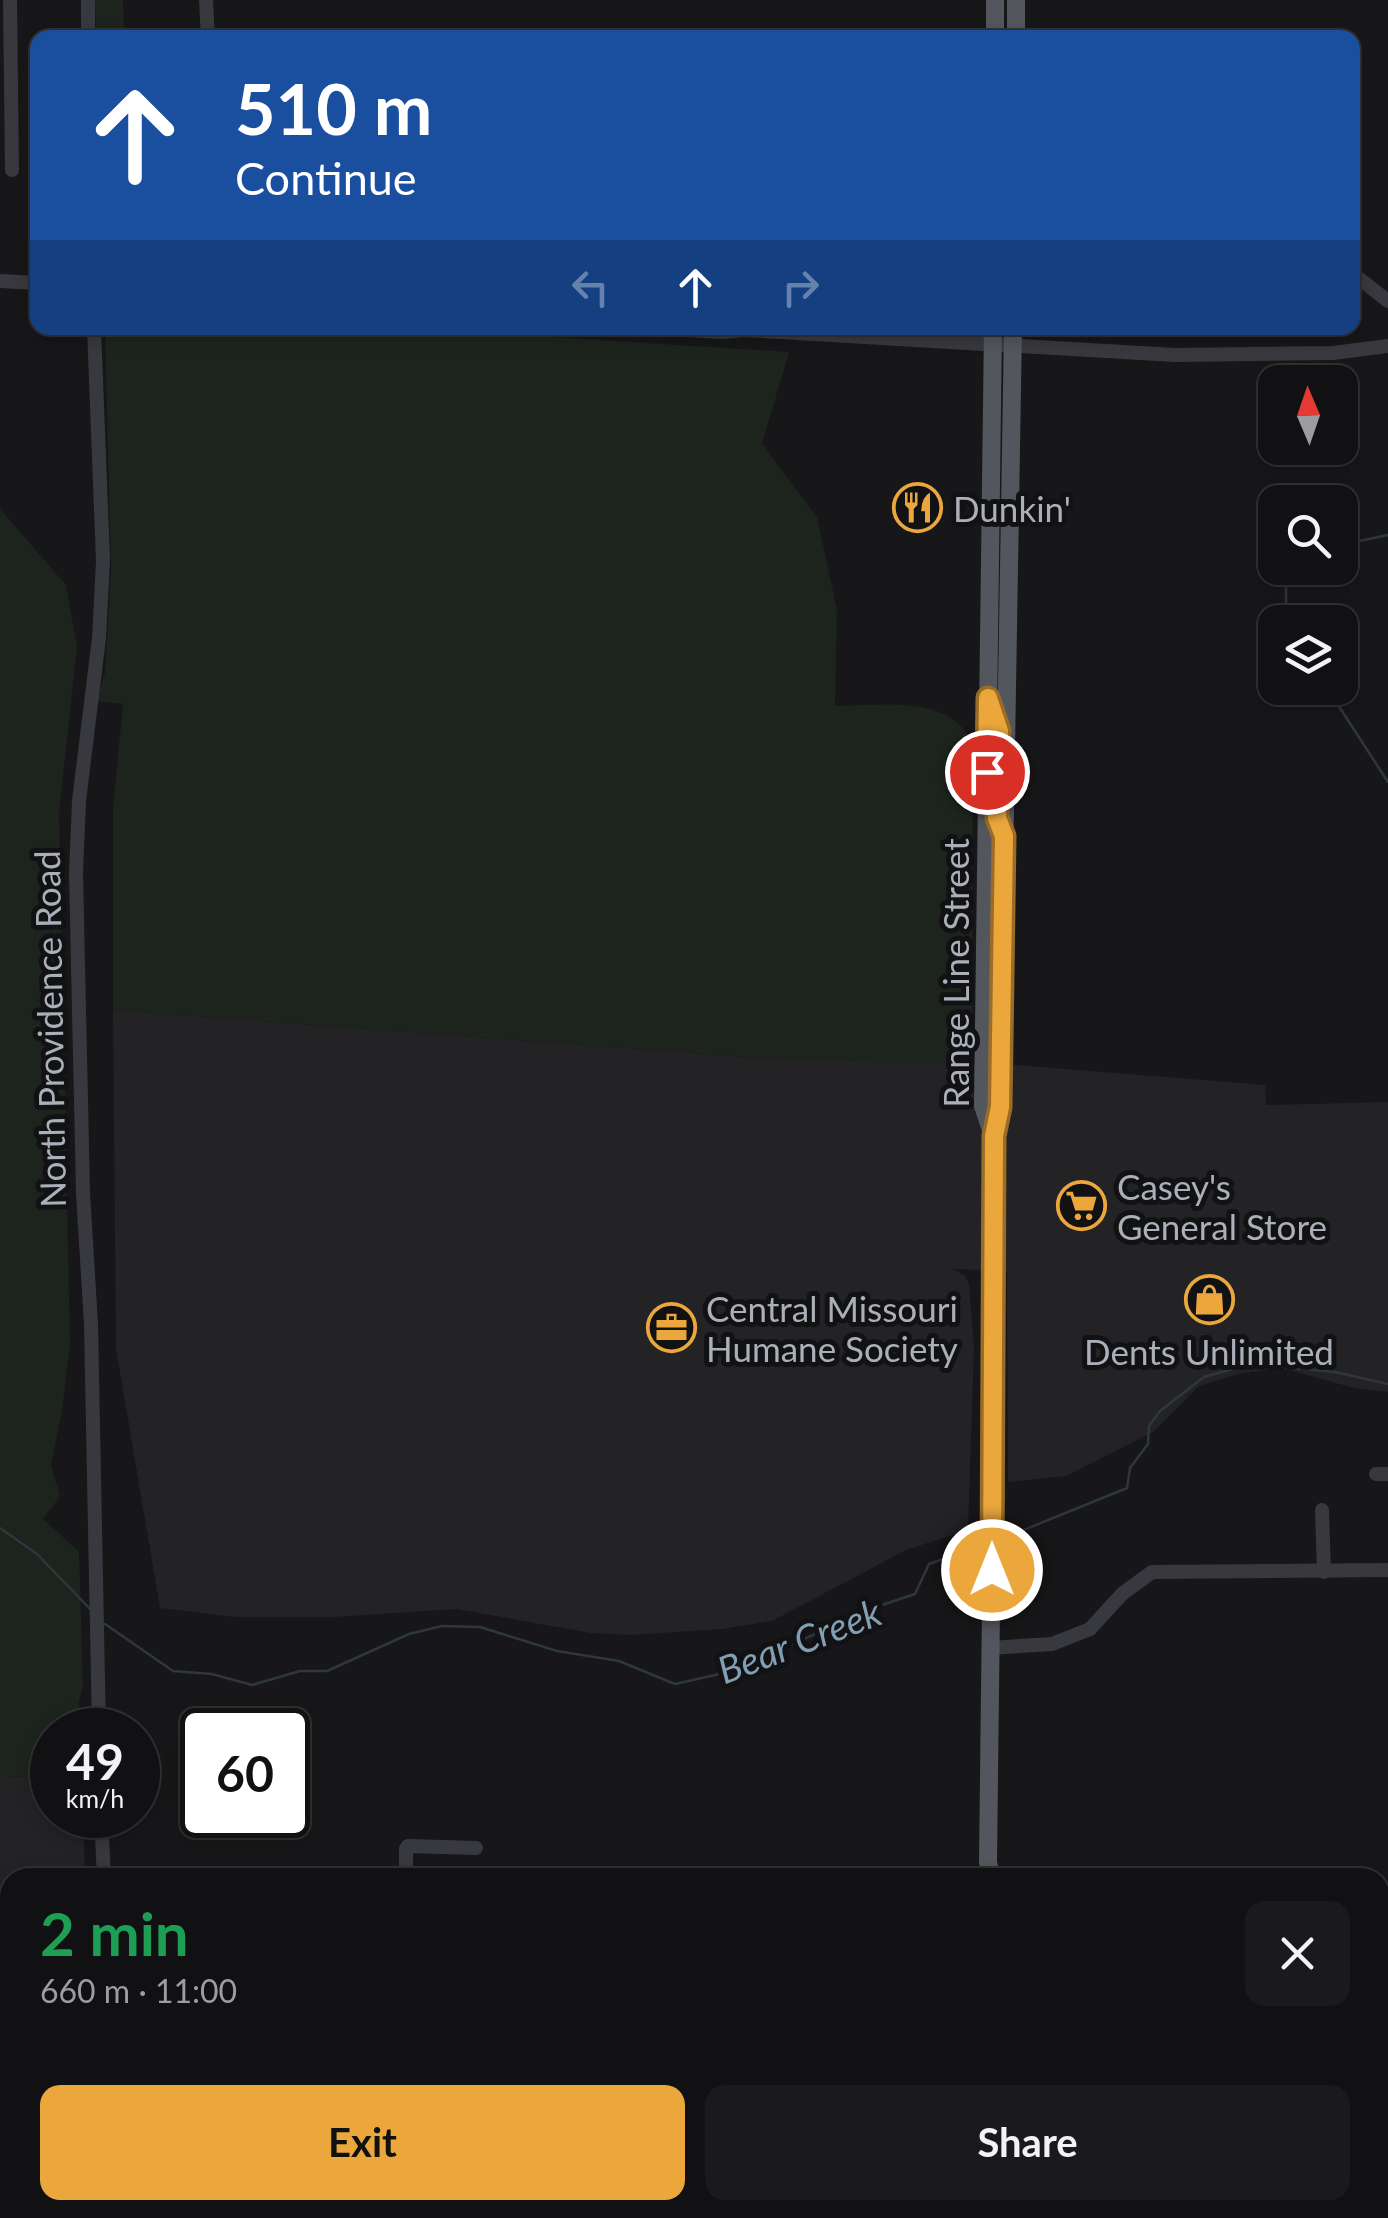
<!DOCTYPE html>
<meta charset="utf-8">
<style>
:root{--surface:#111113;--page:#1a1a1c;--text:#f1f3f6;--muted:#9c9da0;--line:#303133;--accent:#eca73c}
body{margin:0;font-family:Lato,sans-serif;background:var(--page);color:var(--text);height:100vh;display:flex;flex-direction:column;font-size:38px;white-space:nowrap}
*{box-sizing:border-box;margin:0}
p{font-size:32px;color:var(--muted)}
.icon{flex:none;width:55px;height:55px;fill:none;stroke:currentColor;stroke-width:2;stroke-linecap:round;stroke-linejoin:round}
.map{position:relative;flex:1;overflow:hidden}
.side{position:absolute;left:0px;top:1868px;width:1390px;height:352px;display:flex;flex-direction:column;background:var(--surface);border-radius:30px 30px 0 0;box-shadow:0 5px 15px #0003,0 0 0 2px var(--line)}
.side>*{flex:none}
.hud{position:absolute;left:30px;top:30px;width:1330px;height:305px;border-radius:20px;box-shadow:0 5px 15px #0003,0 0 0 2px var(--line);background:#1a4fa0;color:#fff;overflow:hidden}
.needle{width:65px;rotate:358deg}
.tools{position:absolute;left:1258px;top:365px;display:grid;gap:20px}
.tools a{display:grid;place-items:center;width:100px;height:100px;border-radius:20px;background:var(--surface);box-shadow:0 5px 15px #0003,0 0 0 2px var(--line);font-size:50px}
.speed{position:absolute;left:30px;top:1708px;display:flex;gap:20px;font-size:50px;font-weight:700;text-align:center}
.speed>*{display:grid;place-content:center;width:130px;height:130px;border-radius:50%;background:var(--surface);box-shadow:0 5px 15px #0003,0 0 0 2px var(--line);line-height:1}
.speed small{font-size:25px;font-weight:400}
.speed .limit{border:5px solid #111;border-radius:15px;background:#fff;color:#111}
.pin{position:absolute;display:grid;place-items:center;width:85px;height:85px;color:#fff;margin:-42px;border:5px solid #fff;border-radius:50%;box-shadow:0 2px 10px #0007}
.me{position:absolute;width:110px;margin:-55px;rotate:0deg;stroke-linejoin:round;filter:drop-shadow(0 0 8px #0008)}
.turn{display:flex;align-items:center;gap:35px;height:210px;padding:0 40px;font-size:45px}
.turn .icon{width:130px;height:130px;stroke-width:2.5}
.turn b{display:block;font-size:70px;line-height:85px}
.lanes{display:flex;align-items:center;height:95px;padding:0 40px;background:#0003;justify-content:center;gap:50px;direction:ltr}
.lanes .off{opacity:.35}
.round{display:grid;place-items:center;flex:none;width:105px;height:105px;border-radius:20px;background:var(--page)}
.headline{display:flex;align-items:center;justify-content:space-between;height:170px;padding:0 40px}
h1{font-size:60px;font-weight:700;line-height:75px;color:#1e9e55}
.cta{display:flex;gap:20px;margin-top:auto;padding:20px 40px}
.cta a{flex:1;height:115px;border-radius:20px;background:var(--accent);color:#111;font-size:40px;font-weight:700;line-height:115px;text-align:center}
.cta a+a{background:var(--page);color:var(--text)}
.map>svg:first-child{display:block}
</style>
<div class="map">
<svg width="1388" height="2218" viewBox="0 0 1388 2218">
<rect width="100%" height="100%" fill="#171719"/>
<g fill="#232326">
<path d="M113,1010L761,1058L1015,1065L1265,1085L1266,1105L1388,1102V1392L1354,1388L1282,1368L1242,1373L1199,1386L1153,1432L1066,1476L1008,1482L1007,1271L952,1269L964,1275L969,1284L974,1346L968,1530L906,1550L772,1621L722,1629L630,1635L591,1633L457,1609L333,1617H235L160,1608L116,1348Z"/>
<path d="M52,1776V1815H83L85,1877L10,1878V2089L0,2088V1777Z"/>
</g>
<g fill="#1d241e">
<path d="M95,0H123L124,37H96Z"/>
<path d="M105,328H414L789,352L762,444L817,517L837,610L835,706C881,706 952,693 973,745L972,1064L761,1058L113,1010V809L123,704L96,701L105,673L111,570Z"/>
<path d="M0,509L66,585L77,647L59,813L70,1343L62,1411L51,1465L60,1496L43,1519L79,1552L83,1685L79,1701L80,1730H52V1776L0,1777Z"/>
</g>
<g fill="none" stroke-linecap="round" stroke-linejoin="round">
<g stroke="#2d373d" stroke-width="2.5">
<path d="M1340,545L1388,535"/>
<path d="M1286,622V577L1299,568"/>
<path d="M1327,688L1388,782"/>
<path d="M0,1528L37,1554L92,1611"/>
<path d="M999,1540L1127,1488L1130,1468L1148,1444L1149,1426L1160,1411L1204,1377L1250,1364L1335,1372L1388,1384"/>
<path d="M105,1624L173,1671L212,1674L252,1685L300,1671H327L409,1634L442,1626L480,1627L557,1651L619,1661L675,1684L733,1671L873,1608L915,1594L929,1564L982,1546"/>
</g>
<g stroke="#38393e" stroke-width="14">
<path d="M10,0L12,170"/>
<path d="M88,0V38"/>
<path d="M206,0L208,38"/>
<path d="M1352,273L1388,301"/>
<path d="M0,281L38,283"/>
<path d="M94,328L103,561L99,638L79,801L76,873L83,1193L91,1324L99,1730"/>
<path d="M655,328L722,332L745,330L1175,355L1333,353L1388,346"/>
<path d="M1376,1474H1388"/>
<path d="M1322,1510L1324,1572"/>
<path d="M989,1648L1052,1644L1090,1629L1122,1594L1152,1572L1388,1570"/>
<path d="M101,1815L104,1878"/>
<path d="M406,1878V1849L408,1846L476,1848"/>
<path d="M1380,1901L1388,1902"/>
<path d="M0,2093L10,2095"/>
<path d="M841,2218L842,2210"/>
</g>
<g stroke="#54565d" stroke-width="18">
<path d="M995,38V0"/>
<path d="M1016,38V0"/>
<path d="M993,328L983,1106L993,1136"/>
<path d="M991,1878L988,1862L996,1184L993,1137L1000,1107L1013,328"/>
<path d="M1380,2202L1388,2198"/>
<path d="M117,2210V2218"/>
<path d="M951,2210L1019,2218"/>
<path d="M1099,2210L1102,2218"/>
<path d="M1117,2210L1120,2218"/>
<path d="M1065,2218L1074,2210"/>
<path d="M1351,2218L1365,2210"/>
</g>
</g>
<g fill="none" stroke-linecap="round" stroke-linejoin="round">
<defs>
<path id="route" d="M987,772L988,698L999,731L997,818L1004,836L1000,1107L994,1136L992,1570"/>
</defs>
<use href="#route" stroke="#996d27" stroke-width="25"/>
<use href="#route" stroke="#eca73c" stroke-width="18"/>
</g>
<defs>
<symbol id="restaurant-ring" viewBox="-11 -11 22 22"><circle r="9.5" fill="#121214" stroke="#eca73c" stroke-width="1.5"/><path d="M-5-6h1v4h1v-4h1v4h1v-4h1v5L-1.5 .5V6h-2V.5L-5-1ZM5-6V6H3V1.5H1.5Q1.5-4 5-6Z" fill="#eca73c"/></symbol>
<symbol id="supermarket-ring" viewBox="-11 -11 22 22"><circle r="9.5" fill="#121214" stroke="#eca73c" stroke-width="1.5"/><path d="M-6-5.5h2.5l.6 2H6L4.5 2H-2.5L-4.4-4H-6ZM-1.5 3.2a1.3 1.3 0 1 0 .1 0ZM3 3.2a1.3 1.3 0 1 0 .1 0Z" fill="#eca73c"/></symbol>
<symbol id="shop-ring" viewBox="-11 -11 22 22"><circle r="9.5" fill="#121214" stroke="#eca73c" stroke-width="1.5"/><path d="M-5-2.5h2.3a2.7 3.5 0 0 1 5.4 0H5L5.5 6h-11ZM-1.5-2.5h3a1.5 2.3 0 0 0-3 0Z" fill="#eca73c"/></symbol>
<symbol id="office-ring" viewBox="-11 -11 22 22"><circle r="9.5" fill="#121214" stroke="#eca73c" stroke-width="1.5"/><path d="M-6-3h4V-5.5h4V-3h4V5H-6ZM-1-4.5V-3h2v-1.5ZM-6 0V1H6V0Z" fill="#eca73c"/></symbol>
</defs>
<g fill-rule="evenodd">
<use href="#restaurant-ring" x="890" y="480" width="55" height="55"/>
<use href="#supermarket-ring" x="1054" y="1178" width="55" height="55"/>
<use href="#shop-ring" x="1182" y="1272" width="55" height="55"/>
<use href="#office-ring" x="644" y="1300" width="55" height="55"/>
</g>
<g text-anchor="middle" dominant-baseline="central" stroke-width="10" stroke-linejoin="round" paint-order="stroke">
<g font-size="35" fill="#aaafb8" stroke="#121214" text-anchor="start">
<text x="953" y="508">Dunkin'</text>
<text x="1117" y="1186">Casey's<tspan x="1117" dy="40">General Store</tspan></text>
<text x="706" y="1308">Central Missouri<tspan x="706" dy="40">Humane Society</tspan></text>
<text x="1209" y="1351" text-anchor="middle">Dents Unlimited</text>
</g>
<g font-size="35" fill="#aaafb8" stroke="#121214">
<text transform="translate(955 973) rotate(-90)">Range Line Street</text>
<text transform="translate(49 1029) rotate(-91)">North Providence Road</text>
</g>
<g font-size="38" font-style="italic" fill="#829eb2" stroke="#121214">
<text transform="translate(799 1640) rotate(-21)">Bear Creek</text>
</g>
</g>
</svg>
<div class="tools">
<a><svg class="needle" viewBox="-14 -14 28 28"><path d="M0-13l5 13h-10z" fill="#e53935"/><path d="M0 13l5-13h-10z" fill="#9c9da0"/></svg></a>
<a><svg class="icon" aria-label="search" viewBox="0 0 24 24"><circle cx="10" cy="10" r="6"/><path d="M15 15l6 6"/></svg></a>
<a><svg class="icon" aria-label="layers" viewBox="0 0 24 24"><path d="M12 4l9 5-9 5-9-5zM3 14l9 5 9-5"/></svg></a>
</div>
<div class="speed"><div>49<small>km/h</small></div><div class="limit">60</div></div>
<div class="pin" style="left:987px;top:772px;background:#d93025"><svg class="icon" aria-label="arrive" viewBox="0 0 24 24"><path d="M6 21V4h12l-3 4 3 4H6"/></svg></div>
<svg class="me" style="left:992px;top:1570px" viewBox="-20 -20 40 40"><circle r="17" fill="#eca73c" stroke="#fff" stroke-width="3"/><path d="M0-11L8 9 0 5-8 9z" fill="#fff"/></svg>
<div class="hud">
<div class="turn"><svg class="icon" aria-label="ahead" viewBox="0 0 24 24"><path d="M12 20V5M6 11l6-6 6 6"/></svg><div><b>510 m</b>Continue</div></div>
<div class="lanes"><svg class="icon off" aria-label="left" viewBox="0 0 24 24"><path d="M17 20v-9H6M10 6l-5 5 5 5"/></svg><svg class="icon" aria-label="ahead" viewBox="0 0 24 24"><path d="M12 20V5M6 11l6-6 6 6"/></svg><svg class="icon off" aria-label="right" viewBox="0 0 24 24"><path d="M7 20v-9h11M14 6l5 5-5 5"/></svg></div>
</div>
<section class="side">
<div class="headline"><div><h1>2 min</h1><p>660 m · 11:00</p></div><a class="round"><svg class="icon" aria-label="close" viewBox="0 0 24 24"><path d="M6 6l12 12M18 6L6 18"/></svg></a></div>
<div class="cta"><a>Exit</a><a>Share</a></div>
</section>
</div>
